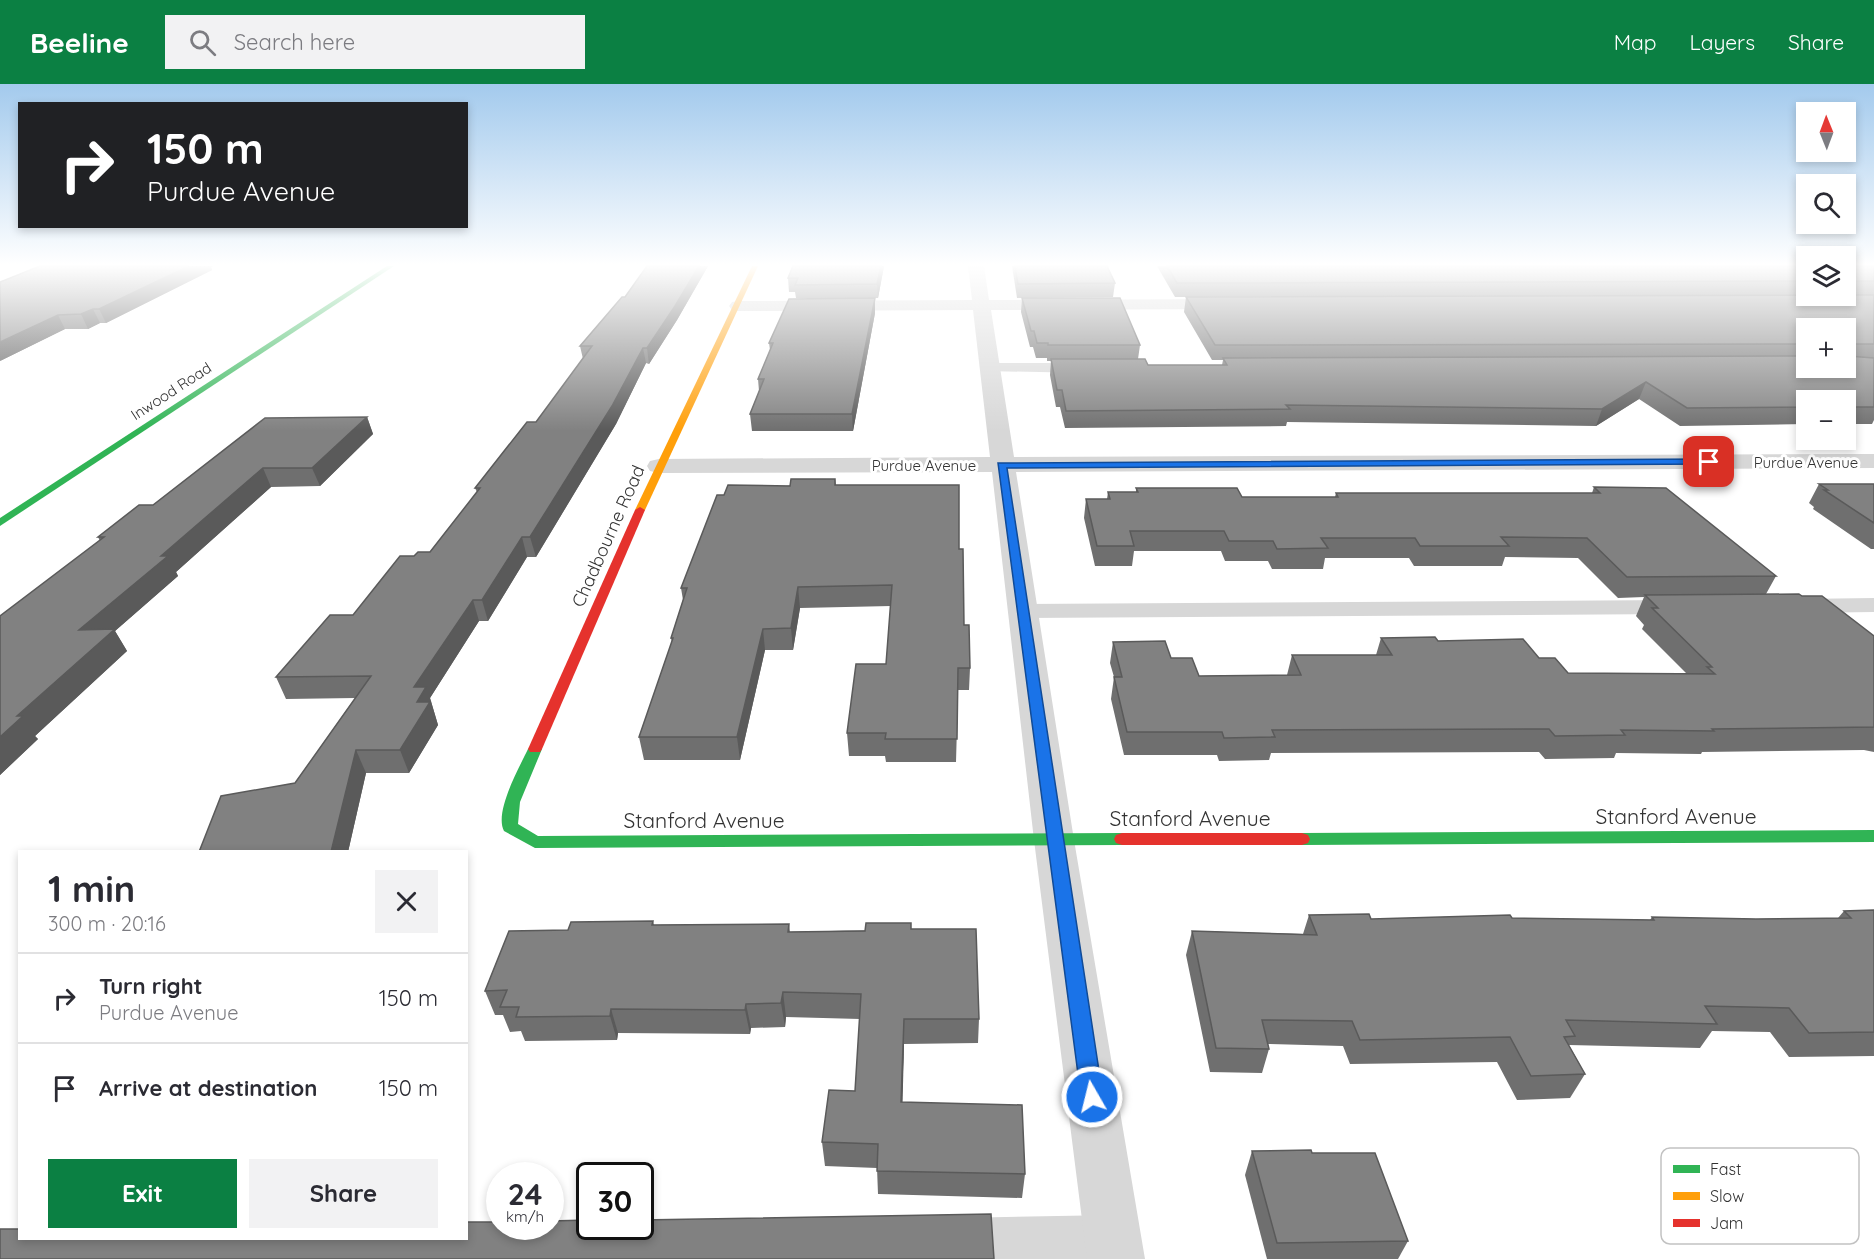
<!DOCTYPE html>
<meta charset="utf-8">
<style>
:root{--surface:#fff;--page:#f2f2f3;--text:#2b2b33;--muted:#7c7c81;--line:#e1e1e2;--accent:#0b8043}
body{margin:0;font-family:Quicksand,sans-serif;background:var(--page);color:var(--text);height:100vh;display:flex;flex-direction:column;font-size:22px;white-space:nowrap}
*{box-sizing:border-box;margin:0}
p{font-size:20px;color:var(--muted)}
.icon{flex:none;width:33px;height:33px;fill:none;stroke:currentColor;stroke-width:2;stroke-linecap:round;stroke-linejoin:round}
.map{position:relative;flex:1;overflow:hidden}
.drawer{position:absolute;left:18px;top:766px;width:450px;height:390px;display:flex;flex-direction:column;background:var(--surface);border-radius:0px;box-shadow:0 3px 9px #0003}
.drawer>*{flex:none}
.hud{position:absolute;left:18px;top:18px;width:450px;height:126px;border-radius:0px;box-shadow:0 3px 9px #0003;background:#202124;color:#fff;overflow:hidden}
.needle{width:39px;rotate:359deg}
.buttons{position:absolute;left:1796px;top:18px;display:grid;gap:12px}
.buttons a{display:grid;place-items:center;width:60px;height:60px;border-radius:0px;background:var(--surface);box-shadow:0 3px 9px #0003;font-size:30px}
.speed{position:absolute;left:486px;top:1078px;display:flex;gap:12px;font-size:30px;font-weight:700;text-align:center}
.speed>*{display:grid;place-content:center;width:78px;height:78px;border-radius:50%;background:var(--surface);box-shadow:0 3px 9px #0003;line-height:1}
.speed small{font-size:15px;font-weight:400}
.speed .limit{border:3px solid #111;border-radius:9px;background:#fff;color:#111}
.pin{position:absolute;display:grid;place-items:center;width:51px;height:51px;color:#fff;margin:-26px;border-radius:12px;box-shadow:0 3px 9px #0006}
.me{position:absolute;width:66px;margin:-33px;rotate:352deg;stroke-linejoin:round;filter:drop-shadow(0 0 4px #0008)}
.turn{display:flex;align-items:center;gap:21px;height:126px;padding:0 30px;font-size:27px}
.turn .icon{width:78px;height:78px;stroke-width:2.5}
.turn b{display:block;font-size:42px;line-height:51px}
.round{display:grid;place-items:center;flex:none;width:63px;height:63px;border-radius:0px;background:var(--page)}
.summary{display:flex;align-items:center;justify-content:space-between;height:102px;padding:0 30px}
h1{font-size:36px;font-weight:800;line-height:45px}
.action{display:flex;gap:12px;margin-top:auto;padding:12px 30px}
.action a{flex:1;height:69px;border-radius:0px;background:var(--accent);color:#fff;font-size:24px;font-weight:800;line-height:69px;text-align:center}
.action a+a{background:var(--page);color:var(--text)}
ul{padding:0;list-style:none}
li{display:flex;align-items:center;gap:18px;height:90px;padding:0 30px;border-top:2px solid var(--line)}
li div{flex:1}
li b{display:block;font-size:22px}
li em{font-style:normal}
header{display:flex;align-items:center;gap:36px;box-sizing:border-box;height:84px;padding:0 30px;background:var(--accent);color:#fff}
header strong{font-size:28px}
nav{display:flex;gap:33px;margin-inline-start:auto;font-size:21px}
.search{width:420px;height:54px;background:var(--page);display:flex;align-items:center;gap:15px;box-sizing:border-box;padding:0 21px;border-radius:0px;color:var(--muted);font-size:22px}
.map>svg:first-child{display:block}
</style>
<header>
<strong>Beeline</strong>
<div class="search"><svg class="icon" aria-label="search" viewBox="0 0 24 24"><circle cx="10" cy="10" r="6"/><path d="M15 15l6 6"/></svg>Search here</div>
<nav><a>Map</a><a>Layers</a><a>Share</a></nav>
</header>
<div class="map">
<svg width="1874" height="1175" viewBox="0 0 1874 1175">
<rect width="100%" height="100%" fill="#fff"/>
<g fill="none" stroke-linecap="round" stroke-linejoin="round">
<g fill="#d7d7d7" fill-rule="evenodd">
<path d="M990,279H1086L1094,284L1086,289L985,287L982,284Z"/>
<path d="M1874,514V528L1800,529L1792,527L1788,522L1792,517L1800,515Z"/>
<path d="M1674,516L1682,518L1686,523L1682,528L1674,530L1023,534L1015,532L1011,527L1015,522L1023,520Z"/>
<path d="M1113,1131L1129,1137L1135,1153L1129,1169L1114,1175H949L941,1172L935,1156L941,1140L957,1134Z"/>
</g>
<path fill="#d7d7d7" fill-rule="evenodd" d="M968,182H984L989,216L1228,215L1234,216L1237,220L1234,224L1228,225L991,226L1014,373L1874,370V384L1016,388L1074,756L1145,1175H1087L1034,756L992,388L659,389L650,387L647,382L650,377L659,375L990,373L973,226L738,227L732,226L729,222L732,218L738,217L972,216Z"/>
<g fill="#30b455" fill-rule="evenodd">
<path d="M387,182H394L0,442V434Z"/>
<path d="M535,660L542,665L520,718L518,740L538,752L1122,749L1128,751L1130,755L1128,759L1122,761L535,764L504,747C494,728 519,684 528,665Z"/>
<path d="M1874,746V758L1302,761L1296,759L1294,755L1296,751L1302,749Z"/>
</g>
<path fill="#ff9f0a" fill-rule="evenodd" d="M752,182H758L645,426L640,429L636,428L635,426Z"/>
<g fill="#e5322d" fill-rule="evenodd">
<path d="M640,423L645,426L542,665L540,668H530L528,665L635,426Z"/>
<path d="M1122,749H1302L1308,751L1310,755L1308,759L1302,761H1122L1116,759L1114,755L1116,751Z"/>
</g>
</g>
<g fill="#6f6f6f" fill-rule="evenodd">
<path d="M40,182H213L211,183L212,186L106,239H100L88,245H65L0,277Z"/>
<path d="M647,182H708L677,236L649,280L646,279L616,340L536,473H527L488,537H479L430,614L438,641L409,689H366L348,768H199L295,699L355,614L286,615L276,593L353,531L414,472L430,468L477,408L475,404L536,338L583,275L580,262L625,213Z"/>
<path d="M884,182L878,214H796L795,208H789L788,194Z"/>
<path d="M1012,182H1107L1115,199L1113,213L1017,214Z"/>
<path d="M1157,182H1806V211L1175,213Z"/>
<rect x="1845" y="182" width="29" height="29"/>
<path d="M1874,211V336L1872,340H1845V316H1806V340L1680,342L1639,315L1596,342L1287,338L1286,342L1065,344L1060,323H1056L1050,291L1051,277H1047V274H1036L1033,263H1030L1021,228L1022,214L1140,261L1138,275L1148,281H1222L1223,276H1212L1184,228L1186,213ZM1806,244L1845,284H1806Z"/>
<path d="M875,214V229L853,347H752L750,330L759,307L758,295L770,266L769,259Z"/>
<path d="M367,333L373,350L320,402L271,403L176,488L178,492L115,547L127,567L35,652L38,655L0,691V532L100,457L98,453L153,421Z"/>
<path d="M835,395L836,401L959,465L964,541L970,584L969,606H958L956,678H886L885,672H849L847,649L886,580L891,522L800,524L793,566H765L740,676H644L639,653L672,558L671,554L683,516L681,504L724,411Z"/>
<path d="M1819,400H1874V465H1871L1813,425L1814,423L1809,419Z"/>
<path d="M1594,403L1776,492L1766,510L1802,512L1874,552V668L1864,666L1702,668L1701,670L1616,669L1614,674L1545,675L1539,668L1271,669L1269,676L1219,677L1217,671H1124L1111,615L1114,593L1110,579L1113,558L1171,574L1199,592L1287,591L1292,571H1376L1381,554L1438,557L1539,574L1568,589H1686L1642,545L1644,541L1636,532L1644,513L1618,514L1578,474L1505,473L1502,482H1414L1409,474H1325L1323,485H1272L1268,477H1225L1221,467H1134L1132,482H1095L1084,434L1086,415H1107L1108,408H1136V404L1242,413H1335L1336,409H1592Z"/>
<path d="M1874,826V972L1789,973L1770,948L1712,947L1700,964L1569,961L1585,990L1570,1014L1517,1016L1497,978L1350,980L1343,962L1268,960L1269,965L1262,989L1210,988L1186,871L1192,847L1303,850L1309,831L1371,835L1512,834L1650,836L1652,833L1756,835L1838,834L1844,827Z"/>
<path d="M653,837L654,841L789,840L790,848L912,845L979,935L978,959L904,960L902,1018L1025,1090L1022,1114L878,1110L877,1084L825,1082L822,1058L855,1007L860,935L786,933L785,943L751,944L750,950L618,949L617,956L525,957L521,947L510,948L503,931H495L485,907Z"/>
<path d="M1252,1067L1312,1069L1408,1157L1398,1175H1267L1245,1091Z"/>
</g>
<g fill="#5a5a5a">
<path d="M189,182H213L211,183L212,186L106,239L99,225Z"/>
<path d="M699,182H708L677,236L649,280L647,264Z"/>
<path d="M881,182H884L878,214L877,200Z"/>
<path d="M875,214V229L853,347L852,330Z"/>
<path d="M93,225L100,239L88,245L81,230Z"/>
<path d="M58,231L65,245L0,277V258Z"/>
<path d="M643,264L646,279L616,340L536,473L530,453Z"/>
<path d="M1851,266L1845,277V268Z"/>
<path d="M1646,298L1639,315L1596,342L1602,325Z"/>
<path d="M367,333L373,350L320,402L312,384Z"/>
<path d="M263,384L271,403L176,488L178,492L115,547L127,567L35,652L38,655L0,691V653L17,632L79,546L161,472Z"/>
<path d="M522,453L527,473L488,537L482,516Z"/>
<path d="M798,503L800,524L793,566L791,544Z"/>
<path d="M473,516L479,537L430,614L438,641L409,689L400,666L417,618L414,603Z"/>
<path d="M763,545L765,566L740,676L737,653Z"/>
<path d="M356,666L366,689L348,768H331Z"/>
<path d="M783,908L786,933L785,943L781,919Z"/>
<path d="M746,920L751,944L750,950L745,926Z"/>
<path d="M611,925L618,949L617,956L610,932Z"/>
<path d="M904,935V960L902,1042L901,1018Z"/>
</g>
<g fill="#818181" stroke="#5a5a5a" stroke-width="1.5">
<path d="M40,182H189L99,225H93L81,230L58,231L0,258V198Z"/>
<path d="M647,182H699L675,222L647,264H643L612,322L530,453H522L482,516H473L414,603H426L417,618H430L400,666H356L331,768H199L221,712L295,699L371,592L276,593L330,531H353L400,472H414L418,468H430L480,404H475L527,338H536L592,262H580L622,213H625Z"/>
<path d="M793,182H881L877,200L795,201L798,194H788Z"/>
<path d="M1015,182H1107L1115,199L1018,200Z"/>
<path d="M1167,182H1806V197L1177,199Z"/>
<rect x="1845" y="182" width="29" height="15"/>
<path d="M1845,211H1874V260H1853L1851,266L1845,268V244H1806V260L1215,261L1186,213Z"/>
<path d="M875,214L852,330H750L764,295H758L773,259H769L789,215Z"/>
<path d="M1022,214H1120L1140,261H1048V259H1037L1034,247H1031Z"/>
<path d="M1845,269L1848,272L1874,274V323H1845V316H1806V323L1687,324L1646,298L1602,325L1286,321L1290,325L1066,327L1062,306H1057L1051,275H1145L1148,281H1227L1223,274L1806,272V284H1845Z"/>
<path d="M367,333L312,384H263L161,472H168L79,546L115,545L17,632H23L0,653V532L104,453H98L139,421H153L265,334Z"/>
<path d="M791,395H835V401H959V465H963L964,541H969L970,584H958L957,655H885L886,649H847L856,580H886L892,501L798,503L791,544L763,545L737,653H639L673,554H671L687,504H681L717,411H724L728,401L790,402Z"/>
<path d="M1819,400H1874V439L1824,406H1828Z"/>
<path d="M1594,403L1666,404L1776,492L1627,493L1587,454L1501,453L1509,462H1420L1415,454H1321L1328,464L1277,465L1273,457H1229L1224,447H1130L1134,462H1097L1086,415H1110L1108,408H1138L1136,404H1237L1242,413H1338L1336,409H1600Z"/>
<path d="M1799,510L1802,512H1822L1874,552V643L1712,645L1714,647L1621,646L1625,651L1555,652L1549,645L1272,646L1275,653L1224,654L1222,648H1127L1114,593H1122L1113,558L1165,557L1171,574H1192L1199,592L1301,591L1292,571H1392L1381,554L1435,553L1438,557L1523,555L1539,574H1555L1568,589L1715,590L1707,583H1712L1652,524H1658L1645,511Z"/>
<path d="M1874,826V948L1809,949L1789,924L1705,922L1717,940L1566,936L1575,952L1564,953L1585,990L1531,992L1510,953L1360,956L1352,937L1262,936L1269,965L1216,964L1192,847L1317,851L1309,831L1369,830L1371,835L1510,831L1512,834L1654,836L1652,833L1756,835L1851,834L1844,827Z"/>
<path d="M653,837L652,841L789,840L788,848L865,847L866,839H911V845H976L979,935H904L901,1018L1022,1021L1025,1090L877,1087L878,1060L822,1058L829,1006L855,1007L861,910L783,908L781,919L746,920L745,926L611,925L610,932L516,933L519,923H500L507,906L485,907L509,847L568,846L571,838Z"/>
<path d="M1311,1066L1312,1069H1375L1408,1157L1277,1159L1252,1067Z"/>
<path d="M991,1130L994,1175H0V1145H20V1155H466V1138H500V1143H550V1137L590,1136V1143H640V1136Z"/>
</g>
<linearGradient id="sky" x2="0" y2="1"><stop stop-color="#a3caed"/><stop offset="0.52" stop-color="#fff"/><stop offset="1" stop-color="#fff" stop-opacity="0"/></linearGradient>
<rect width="1874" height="347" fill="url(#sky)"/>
<path fill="#1a73e8" stroke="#114b97" stroke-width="1.5" d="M1709,375L1714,378L1712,380L1007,384L1103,1013L1100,1020L1092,1022L1084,1020L1081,1013L998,379Z"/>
<g text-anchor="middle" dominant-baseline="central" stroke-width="6" stroke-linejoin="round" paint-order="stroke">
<g font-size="15" fill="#333" stroke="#fff">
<text transform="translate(171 307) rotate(-33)">Inwood Road</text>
<text x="1806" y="378">Purdue Avenue</text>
<text x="924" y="381">Purdue Avenue</text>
</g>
<g font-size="18" fill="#333" stroke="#fff">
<text transform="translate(608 452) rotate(-66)">Chadbourne Road</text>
</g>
<g font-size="21" fill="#333" stroke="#fff">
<text x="1676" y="732">Stanford Avenue</text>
<text x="1190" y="734">Stanford Avenue</text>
<text x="704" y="736">Stanford Avenue</text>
</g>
</g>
<rect x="1661" y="1064" width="198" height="96" rx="9" fill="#fff" stroke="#c2c2c2" stroke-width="1.5"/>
<rect x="1673" y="1081" width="27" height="8" fill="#30b455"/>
<rect x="1673" y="1108" width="27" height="8" fill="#ff9f0a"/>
<rect x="1673" y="1135" width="27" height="8" fill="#e5322d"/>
<g font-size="16" fill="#333">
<text x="1710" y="1091">Fast</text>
<text x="1710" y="1118">Slow</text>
<text x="1710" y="1145">Jam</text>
</g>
</svg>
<div class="buttons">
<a><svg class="needle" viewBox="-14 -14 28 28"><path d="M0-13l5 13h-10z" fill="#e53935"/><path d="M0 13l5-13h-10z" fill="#7c7c81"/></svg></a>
<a><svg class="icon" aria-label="search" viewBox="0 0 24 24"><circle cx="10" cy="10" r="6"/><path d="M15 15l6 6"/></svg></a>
<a><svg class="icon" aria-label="layers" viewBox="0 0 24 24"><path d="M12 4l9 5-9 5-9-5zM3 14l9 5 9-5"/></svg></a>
<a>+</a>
<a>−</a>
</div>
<div class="speed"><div>24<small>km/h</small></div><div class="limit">30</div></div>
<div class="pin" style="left:1709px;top:378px;background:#d93025"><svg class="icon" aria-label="arrive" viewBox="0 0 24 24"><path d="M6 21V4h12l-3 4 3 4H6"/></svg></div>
<svg class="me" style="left:1092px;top:1013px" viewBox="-20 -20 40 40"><circle r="17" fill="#1a73e8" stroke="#fff" stroke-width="3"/><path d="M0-11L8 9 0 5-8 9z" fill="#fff"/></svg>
<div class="hud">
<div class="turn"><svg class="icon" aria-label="right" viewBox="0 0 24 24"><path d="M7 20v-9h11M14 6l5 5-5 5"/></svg><div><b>150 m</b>Purdue Avenue</div></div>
</div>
<section class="drawer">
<div class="summary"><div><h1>1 min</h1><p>300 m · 20:16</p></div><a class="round"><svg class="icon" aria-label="close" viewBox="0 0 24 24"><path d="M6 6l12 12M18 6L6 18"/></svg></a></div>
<ul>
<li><svg class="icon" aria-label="right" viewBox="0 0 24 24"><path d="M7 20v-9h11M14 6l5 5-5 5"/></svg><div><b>Turn right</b><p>Purdue Avenue</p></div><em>150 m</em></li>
<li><svg class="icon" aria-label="arrive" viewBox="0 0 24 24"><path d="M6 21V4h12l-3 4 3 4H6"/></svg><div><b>Arrive at destination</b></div><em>150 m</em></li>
</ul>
<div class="action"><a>Exit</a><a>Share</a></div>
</section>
</div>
